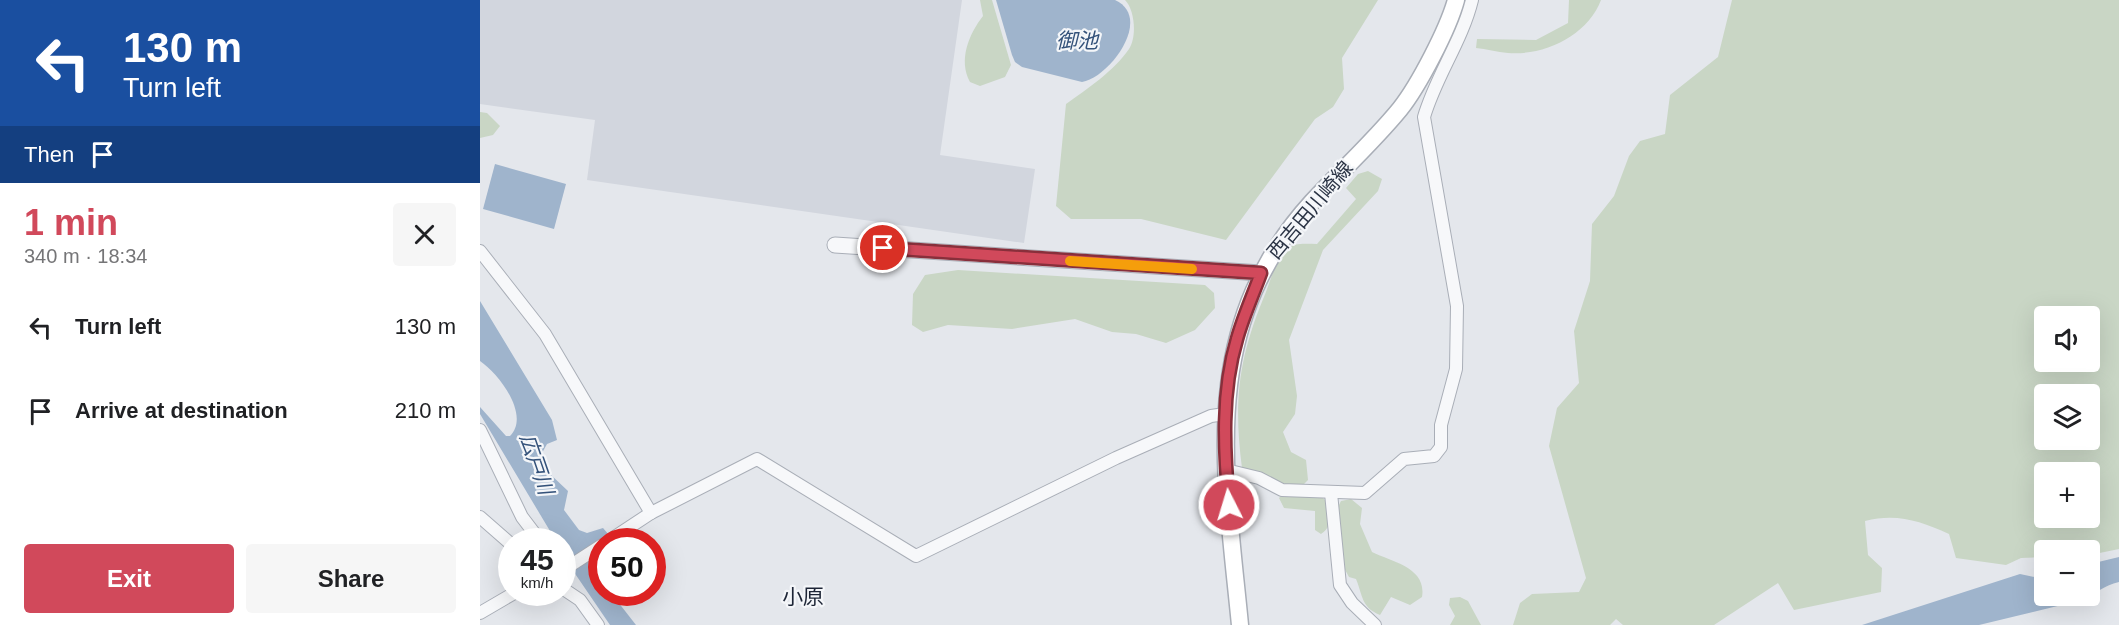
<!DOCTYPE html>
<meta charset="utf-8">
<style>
:root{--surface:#fff;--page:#f6f6f6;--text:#202124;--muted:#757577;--accent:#d1495b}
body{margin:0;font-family:Arial,"Noto Sans JP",sans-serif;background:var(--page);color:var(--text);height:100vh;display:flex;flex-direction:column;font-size:22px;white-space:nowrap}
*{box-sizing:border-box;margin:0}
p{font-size:20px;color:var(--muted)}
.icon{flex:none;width:33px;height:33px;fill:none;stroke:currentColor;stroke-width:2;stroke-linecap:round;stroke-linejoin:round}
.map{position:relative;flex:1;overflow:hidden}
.drawer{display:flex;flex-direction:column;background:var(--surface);width:480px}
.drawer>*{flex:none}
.banner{background:#1a4fa0;color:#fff;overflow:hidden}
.controls{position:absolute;left:1554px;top:306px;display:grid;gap:12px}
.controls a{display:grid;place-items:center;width:66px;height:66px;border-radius:6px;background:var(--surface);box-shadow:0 6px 24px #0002;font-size:30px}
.speed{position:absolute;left:18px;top:528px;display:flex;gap:12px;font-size:30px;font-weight:700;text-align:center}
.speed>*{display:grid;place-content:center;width:78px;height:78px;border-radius:50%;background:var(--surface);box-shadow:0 6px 24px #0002;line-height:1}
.speed small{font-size:15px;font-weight:400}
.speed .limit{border:9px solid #d22;background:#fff;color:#111}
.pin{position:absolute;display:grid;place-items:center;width:51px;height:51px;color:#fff;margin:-26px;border:3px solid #fff;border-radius:50%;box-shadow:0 2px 6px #0007}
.me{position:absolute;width:66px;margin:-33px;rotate:355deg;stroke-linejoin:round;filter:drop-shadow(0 0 4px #0008)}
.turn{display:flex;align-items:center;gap:21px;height:126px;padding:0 24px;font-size:27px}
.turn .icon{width:78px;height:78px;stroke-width:2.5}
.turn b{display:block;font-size:42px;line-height:51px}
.then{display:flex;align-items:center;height:57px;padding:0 24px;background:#0003;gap:12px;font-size:22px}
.round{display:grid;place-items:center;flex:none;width:63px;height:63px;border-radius:6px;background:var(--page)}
.summary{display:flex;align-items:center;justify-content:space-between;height:102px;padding:0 24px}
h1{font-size:36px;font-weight:800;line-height:45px;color:var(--accent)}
.primary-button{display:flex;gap:12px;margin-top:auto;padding:12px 24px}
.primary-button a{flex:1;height:69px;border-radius:6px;background:var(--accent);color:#fff;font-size:24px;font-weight:800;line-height:69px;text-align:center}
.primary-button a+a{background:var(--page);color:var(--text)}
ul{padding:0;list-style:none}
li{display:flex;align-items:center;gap:18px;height:84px;padding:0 24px}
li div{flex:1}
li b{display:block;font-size:22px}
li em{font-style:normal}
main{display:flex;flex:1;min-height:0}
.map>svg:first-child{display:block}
</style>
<main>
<section class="drawer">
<div class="banner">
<div class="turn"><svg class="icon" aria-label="left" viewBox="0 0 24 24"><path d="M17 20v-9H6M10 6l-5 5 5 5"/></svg><div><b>130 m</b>Turn left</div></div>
<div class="then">Then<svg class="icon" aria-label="arrive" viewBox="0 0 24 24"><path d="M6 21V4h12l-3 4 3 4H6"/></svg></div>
</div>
<div class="summary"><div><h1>1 min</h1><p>340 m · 18:34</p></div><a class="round"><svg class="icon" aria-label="close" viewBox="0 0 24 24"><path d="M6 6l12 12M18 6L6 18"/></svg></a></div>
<ul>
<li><svg class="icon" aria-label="left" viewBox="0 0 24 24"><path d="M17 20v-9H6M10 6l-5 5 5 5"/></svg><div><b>Turn left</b></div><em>130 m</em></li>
<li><svg class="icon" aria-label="arrive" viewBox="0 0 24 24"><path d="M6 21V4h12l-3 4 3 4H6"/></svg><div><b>Arrive at destination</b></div><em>210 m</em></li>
</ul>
<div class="primary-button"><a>Exit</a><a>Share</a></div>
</section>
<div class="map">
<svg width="1639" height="625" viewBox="0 0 1639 625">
<rect width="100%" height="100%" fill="#e4e7ec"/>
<path fill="#d2d6de" d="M0,0H482L460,155L555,169L544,243L107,180L115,120L0,104Z"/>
<g fill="#c9d6c5" fill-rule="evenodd">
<path d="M500,0H512L531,65L525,77L500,86L490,82C478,60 489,34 503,16Z"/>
<path d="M645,0H898L862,58L864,89L853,107L835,119L746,240L661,219H591L576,206L586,104C607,89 634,71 649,49C657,37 655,10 645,0Z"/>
<path d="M1089,0H1121C1108,35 1065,56 1028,53C1017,52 1006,49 996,48L997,39L1056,40L1088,23Z"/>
<path d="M1252,0H1639V549L1610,555V550H1564V557L1541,558L1526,565L1476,558L1469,534C1440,521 1417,513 1385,521L1388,555L1402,568L1401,592L1314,610L1298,583L1234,625H1143L1136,619L1130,625H1033L1040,603L1052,594L1099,592L1106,578L1069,446L1077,408L1099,383L1094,331L1110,281L1112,224L1134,196L1149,156L1160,141L1185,134L1190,95L1238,57ZM1610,316V362H1564V316ZM1610,394V440H1564V394ZM1610,472V518H1564V472Z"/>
<path d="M0,112L7,113L20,126L13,135L0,138Z"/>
<path d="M888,171L902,179L898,191L843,250L809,340L817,396L815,414L803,432L811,452L826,460L828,480L821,487C799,485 783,473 762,468C753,399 759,356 786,292C791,278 796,261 806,250C814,242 826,244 837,244L876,199L866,188L878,174Z"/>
<path d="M478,270L725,285L734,293L735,308L715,330L686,343L656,334L632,332L595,319L532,329L468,325L443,332L432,325L433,294L445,275Z"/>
<path d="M803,494L841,496L848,503C850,516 853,526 841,534L835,530V511L804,508L799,498Z"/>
<path d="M871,499L882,508L880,524L892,552C913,562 947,568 942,597L930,605L911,597L900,615C881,607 883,596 876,579L869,577L863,566L858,507L861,501Z"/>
<path d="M980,597L988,601L1001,625H970L975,616L969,605L970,598Z"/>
</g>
<g fill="#9fb4cc">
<path d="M516,0H635C674,18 629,78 602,82L542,67L535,62L532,55Z"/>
<path d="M15,164L86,184L74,229L3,209Z"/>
<path d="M0,301L72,420L77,440L67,444L62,453L70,474L88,491L84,510L99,530L107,533L123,528L129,535L122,542L121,561L113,563L121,579L122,592L131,593L156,625H130L83,556L82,542L76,541L0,414V407L26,436H30C51,415 18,373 0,361Z"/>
<path d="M1639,557V582C1624,585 1613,596 1598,601L1499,625H1382L1540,574L1564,579V596H1610V564Z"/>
</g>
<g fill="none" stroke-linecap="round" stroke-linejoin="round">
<defs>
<g id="minor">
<path d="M0,251L65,334L171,513"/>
<path d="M0,430L42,517L61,542"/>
<path d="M746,470L779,478L802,490L885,493L924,459L954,456L961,447V425L976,369L977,306L944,117C956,76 982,41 992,0"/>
<path d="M851,493L860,585L872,603L895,625"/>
<path d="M0,517L32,545"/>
<path d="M127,542L171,513L277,459L436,556L636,458L731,416L745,414"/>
<path d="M82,571L122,545"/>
<path d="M82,588L100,600L118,625"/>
<path d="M0,613L36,592"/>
</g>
<path id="tertiary" d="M355,245L781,273"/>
<path id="secondary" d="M760,625C745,470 717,329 832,202C861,171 893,142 920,109C939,85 968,29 976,0"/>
</defs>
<use href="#minor" stroke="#a9aeb7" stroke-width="14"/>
<use href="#tertiary" stroke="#a9aeb7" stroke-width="17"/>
<use href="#secondary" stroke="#a9aeb7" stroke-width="19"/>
<use href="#minor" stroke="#f7f8fa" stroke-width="12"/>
<use href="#tertiary" stroke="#f7f8fa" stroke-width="15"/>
<use href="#secondary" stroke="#fff" stroke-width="16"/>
</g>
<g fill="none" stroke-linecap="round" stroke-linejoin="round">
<defs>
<path id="route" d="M403,248L781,273C773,295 763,317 757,339C741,392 744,450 749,505"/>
</defs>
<use href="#route" stroke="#882f3b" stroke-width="15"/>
<use href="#route" stroke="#d1495b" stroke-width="10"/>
<path stroke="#f59e0b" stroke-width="10" d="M590,261L712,269"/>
</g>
<g text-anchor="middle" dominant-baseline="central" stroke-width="4.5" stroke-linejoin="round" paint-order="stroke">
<g font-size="20" fill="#2b3445" stroke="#f4f6f9">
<text transform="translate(830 210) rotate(-50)">西吉田川崎線</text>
</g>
<g font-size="21" font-style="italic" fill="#34527a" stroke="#f4f6f9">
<text x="597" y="40">御池</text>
<text transform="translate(57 464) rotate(71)">広戸川</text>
</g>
<g font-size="21" fill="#1d2536" stroke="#f4f6f9">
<text x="323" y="596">小原</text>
</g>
</g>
</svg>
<div class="controls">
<a><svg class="icon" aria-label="sound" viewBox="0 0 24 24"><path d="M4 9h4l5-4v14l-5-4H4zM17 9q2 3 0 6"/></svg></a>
<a><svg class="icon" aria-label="layers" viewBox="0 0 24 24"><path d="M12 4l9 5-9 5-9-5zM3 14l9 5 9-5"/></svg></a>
<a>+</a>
<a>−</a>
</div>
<div class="speed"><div>45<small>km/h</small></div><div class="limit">50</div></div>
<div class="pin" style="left:403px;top:248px;background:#d93025"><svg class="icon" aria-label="arrive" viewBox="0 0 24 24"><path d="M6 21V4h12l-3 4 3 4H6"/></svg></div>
<svg class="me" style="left:749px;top:505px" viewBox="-20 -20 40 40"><circle r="17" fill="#d1495b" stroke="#fff" stroke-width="3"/><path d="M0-11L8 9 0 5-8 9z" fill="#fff"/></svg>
</div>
</main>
